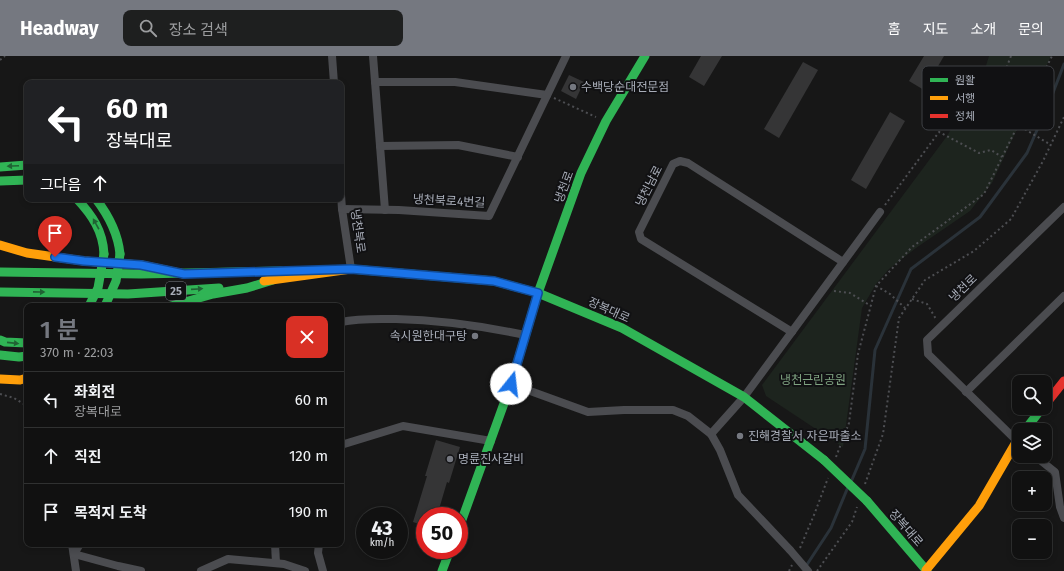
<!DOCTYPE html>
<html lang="ko">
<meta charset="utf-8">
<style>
:root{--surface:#111;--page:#1e1f1f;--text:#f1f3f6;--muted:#9c9d9f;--line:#303131;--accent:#757880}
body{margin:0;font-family:"Fira Sans","Noto Sans KR",sans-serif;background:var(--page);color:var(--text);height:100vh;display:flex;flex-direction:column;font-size:15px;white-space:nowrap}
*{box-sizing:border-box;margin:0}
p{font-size:13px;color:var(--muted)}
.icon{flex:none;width:22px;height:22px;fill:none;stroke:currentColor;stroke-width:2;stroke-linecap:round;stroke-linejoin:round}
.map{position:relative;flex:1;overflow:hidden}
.sheet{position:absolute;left:24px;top:247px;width:320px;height:244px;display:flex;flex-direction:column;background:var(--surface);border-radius:8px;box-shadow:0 2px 6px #0003,0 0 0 1px var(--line)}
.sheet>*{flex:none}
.banner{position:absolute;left:24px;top:24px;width:320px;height:122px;border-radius:8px;box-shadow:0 2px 6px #0003,0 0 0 1px var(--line);background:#202124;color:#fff;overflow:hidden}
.controls{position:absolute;left:1012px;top:319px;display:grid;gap:8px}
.controls a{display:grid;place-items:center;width:40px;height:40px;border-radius:8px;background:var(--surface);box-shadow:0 2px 6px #0003,0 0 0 1px var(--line);font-size:20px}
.speed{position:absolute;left:356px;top:451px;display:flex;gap:8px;font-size:20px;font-weight:700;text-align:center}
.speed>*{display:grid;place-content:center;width:52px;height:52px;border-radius:50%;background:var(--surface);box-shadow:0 2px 6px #0003,0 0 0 1px var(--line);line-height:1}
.speed small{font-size:10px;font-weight:400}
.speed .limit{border:6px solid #d22;background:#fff;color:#111}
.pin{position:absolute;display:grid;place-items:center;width:34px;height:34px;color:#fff;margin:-41px -17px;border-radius:50% 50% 50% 0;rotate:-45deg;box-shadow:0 0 4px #0007}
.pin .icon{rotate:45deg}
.me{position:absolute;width:44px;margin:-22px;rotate:16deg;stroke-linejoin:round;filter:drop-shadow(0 0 3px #0008)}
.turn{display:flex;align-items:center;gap:14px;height:84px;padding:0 16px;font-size:18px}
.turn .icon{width:52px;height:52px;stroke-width:2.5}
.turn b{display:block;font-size:28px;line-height:34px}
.then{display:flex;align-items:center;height:38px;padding:0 16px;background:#0003;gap:8px;font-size:15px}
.round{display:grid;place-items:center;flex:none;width:42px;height:42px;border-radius:8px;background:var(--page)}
.summary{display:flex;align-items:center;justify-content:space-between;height:68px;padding:0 16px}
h1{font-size:24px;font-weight:600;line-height:30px;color:var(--accent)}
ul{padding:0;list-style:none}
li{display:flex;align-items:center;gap:12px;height:56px;padding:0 16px;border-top:1px solid var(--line)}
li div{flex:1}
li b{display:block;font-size:15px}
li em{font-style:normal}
header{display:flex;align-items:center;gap:24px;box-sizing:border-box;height:56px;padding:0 20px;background:var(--accent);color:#fff}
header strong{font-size:19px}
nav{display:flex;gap:22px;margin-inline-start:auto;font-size:14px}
.search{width:280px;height:36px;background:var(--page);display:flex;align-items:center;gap:10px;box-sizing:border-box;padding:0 14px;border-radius:8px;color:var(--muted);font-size:15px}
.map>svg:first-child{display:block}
</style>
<header>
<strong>Headway</strong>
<div class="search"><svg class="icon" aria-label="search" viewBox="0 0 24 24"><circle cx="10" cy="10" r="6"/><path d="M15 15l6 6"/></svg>장소 검색</div>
<nav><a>홈</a><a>지도</a><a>소개</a><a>문의</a></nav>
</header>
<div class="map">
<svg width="1064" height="515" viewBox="0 0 1064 515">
<rect width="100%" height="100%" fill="#171717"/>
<path fill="#1d241e" d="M989,0H1051L992,127L970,155L916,192L889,213L876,228L862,252L843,391L766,340L762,329L947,80L983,19Z"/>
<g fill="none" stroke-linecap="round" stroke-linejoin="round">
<g stroke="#2a3239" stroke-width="3">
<path d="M851,426L865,393L875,294L911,213L980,161L1027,97L1051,42L1064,8"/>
<path d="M806,510L831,472L848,431"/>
</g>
</g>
<g fill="#353536">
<path d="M701,0H722L704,30L689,21Z"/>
<path d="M924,0H944L924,34L909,25Z"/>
<path d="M803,6L818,14L779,82L764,73Z"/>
<path d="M569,19L584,26L576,43L561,35Z"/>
<path d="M890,56L905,65L866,133L851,124Z"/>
<path d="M436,384L460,391L449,427L447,426L437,460H425V470L413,466L427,420H425Z"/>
</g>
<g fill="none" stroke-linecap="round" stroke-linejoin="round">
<g stroke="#4d4e52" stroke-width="2" stroke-dasharray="2 3" stroke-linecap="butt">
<path d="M1011,0L989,56L1018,69L1051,89"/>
<path d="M0,4L5,0"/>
<path d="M554,42L596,61"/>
<path d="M885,149L939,76L979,97L991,94L1002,101"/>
<path d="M876,230L890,238L905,252"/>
<path d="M834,235L850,237L871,250"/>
<path d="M912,243L927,248L936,263"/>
<path d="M0,338L14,342L27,350"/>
<path d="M836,401L849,367L858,298L876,230L912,191L984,138L1052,0"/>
<path d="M865,428L883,378L899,262L925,224L974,195L1011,163L1043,105L1064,61"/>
<path d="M800,492L814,459L828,422"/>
<path d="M789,515L792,509"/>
<path d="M817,515L852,466L857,451"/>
</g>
<g stroke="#4b4c50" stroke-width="8">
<path d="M332,0L334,27"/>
<path d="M373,0L385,154"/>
<path d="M375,26H455L547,39"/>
<path d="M380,90L458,89L518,101"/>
<path d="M341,139L342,153L351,213"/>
<path d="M342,153L399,154L489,160L566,0"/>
<path d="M341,266C359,262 378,263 396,263C440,264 482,270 525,279"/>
<path d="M792,276L641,183L639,176L673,108L680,105L688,107L843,206"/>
<path d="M511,328L588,356L624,354H673L688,360L711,378"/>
<path d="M966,336L1064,240"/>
<path d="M1019,387L928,298L927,284L1064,151"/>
<path d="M341,389L403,370L491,385"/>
<path d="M1035,400L1055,416L1060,451L1064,462"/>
<path d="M72,488L76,515"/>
<path d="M80,488L74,498L118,510L141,515"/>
<path d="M275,488L276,507"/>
<path d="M319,488L318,497L323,515"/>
<path d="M790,494L738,439L720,394L711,378L744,341L880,156"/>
<path d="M201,515L228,503L284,508L305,515"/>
</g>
<g stroke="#30b455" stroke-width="9">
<path d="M0,111L27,109"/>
<path d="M0,125L27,124"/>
<path d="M77,143C92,159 103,175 104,198"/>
<path d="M96,143C109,160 118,177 120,198"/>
<path d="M351,213L494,225L538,237L622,272L744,341L824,404"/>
<path d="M0,216L141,218L281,215"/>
<path d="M0,236L128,238L219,232"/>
<path d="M171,250L213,238L247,232L273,224"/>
<path d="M0,284L5,286L27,287"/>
<path d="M0,299L19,301L27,300"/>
<path d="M1025,374L1042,352"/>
<path d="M867,445L927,515"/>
<path d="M459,472L511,328L538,237L581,117L606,65L645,0"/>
<path d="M442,515L450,494"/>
</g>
<g stroke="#ff9f0a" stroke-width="9">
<path d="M0,189L27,197L84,205L141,209L184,218"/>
<path d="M264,225L351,213"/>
<path d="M0,323L20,324L27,322"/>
<path d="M926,514L979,450L1019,381"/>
</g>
<path stroke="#e5322d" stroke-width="9" d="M1045,349L1064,325"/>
<path stroke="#4b4c50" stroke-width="8" d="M790,494L808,515"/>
<g stroke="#30b455" stroke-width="9">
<path d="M89,250L98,232L104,198"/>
<path d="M105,250L116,225L120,198"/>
<path d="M824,404L867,445"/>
</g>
</g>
<defs><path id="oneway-solid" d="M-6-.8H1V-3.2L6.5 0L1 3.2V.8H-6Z"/></defs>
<g fill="#206234">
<use href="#oneway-solid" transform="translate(13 110) rotate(177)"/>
<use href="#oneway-solid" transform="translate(96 168) rotate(-119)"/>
<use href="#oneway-solid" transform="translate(197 233) rotate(-4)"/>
<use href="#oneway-solid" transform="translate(39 236) rotate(1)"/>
<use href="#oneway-solid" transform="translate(13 287) rotate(6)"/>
</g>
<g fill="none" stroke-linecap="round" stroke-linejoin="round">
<defs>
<path id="route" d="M55,201L84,205L141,209L184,218L351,213L494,225L538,237L511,328"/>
</defs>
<use href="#route" stroke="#114b97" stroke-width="10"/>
<use href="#route" stroke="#1a73e8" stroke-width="7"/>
</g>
<g fill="#757880" stroke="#111113" stroke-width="1.5">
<circle cx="573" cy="31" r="4"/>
<circle cx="475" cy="280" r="4"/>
<circle cx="740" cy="380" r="4"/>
<circle cx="450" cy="403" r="4"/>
</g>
<g text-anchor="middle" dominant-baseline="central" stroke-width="4" stroke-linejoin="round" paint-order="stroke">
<rect fill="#111113" stroke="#7b7e86" stroke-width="1" x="166" y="226" width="20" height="18" rx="3"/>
<g font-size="11" font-weight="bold" fill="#a8adb8">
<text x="176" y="235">25</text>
</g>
<g font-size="12" fill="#a8adb8" stroke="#111113" text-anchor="start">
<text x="581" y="31">수백당순대전문점</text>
<text x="467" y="280" text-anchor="end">속시원한대구탕</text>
<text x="748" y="380">진해경찰서 자은파출소</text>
<text x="458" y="403">명륜진사갈비</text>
</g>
<g font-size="12" fill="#a8adb8" stroke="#111113">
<text transform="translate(649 130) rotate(-63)">냉천남로</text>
<text transform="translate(564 131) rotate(-70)">냉천로</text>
<text transform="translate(449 145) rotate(3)">냉천북로4번길</text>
<text transform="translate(358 175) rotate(82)">냉천북로</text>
<text transform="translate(963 232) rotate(-44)">냉천로</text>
<text transform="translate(609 254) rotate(24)">장복대로</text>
<text transform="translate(906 472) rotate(49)">장복대로</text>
</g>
<g font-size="12" fill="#7fa381" stroke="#111113">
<text x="813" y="324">냉천근린공원</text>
</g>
</g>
<rect x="922" y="10" width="132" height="64" rx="6" fill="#111113" stroke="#3e4045" stroke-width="1"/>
<rect x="930" y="22" width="18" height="4" fill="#30b455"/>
<rect x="930" y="40" width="18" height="4" fill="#ff9f0a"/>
<rect x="930" y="58" width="18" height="4" fill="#e5322d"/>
<g font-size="11" fill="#a8adb8">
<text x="955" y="28">원활</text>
<text x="955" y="46">서행</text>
<text x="955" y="64">정체</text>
</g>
</svg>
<div class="controls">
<a><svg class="icon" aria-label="search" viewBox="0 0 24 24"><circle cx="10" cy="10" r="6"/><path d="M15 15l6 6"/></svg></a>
<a><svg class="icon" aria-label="layers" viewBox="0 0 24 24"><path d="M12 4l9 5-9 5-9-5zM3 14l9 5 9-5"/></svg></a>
<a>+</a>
<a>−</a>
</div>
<div class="speed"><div>43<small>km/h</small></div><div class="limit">50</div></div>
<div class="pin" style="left:55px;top:201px;background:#d93025"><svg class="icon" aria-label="arrive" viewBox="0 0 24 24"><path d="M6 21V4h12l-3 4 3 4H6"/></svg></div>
<svg class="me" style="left:511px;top:328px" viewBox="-20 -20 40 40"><circle r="19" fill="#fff"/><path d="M0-13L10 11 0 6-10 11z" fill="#1a73e8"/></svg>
<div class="banner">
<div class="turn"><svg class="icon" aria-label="left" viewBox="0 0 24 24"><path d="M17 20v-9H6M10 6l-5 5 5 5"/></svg><div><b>60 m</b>장복대로</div></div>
<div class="then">그다음<svg class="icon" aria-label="ahead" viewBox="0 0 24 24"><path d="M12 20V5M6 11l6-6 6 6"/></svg></div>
</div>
<section class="sheet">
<div class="summary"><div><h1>1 분</h1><p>370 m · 22:03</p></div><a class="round" style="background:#d93025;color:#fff"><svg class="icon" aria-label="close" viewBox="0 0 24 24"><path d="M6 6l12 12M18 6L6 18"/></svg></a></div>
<ul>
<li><svg class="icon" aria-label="left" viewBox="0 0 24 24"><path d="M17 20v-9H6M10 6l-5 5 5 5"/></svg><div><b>좌회전</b><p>장복대로</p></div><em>60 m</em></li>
<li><svg class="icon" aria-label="ahead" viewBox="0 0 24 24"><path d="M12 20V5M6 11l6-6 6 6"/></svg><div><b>직진</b></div><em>120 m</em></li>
<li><svg class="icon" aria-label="arrive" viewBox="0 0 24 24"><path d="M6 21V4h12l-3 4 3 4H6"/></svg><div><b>목적지 도착</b></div><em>190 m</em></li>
</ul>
</section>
</div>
